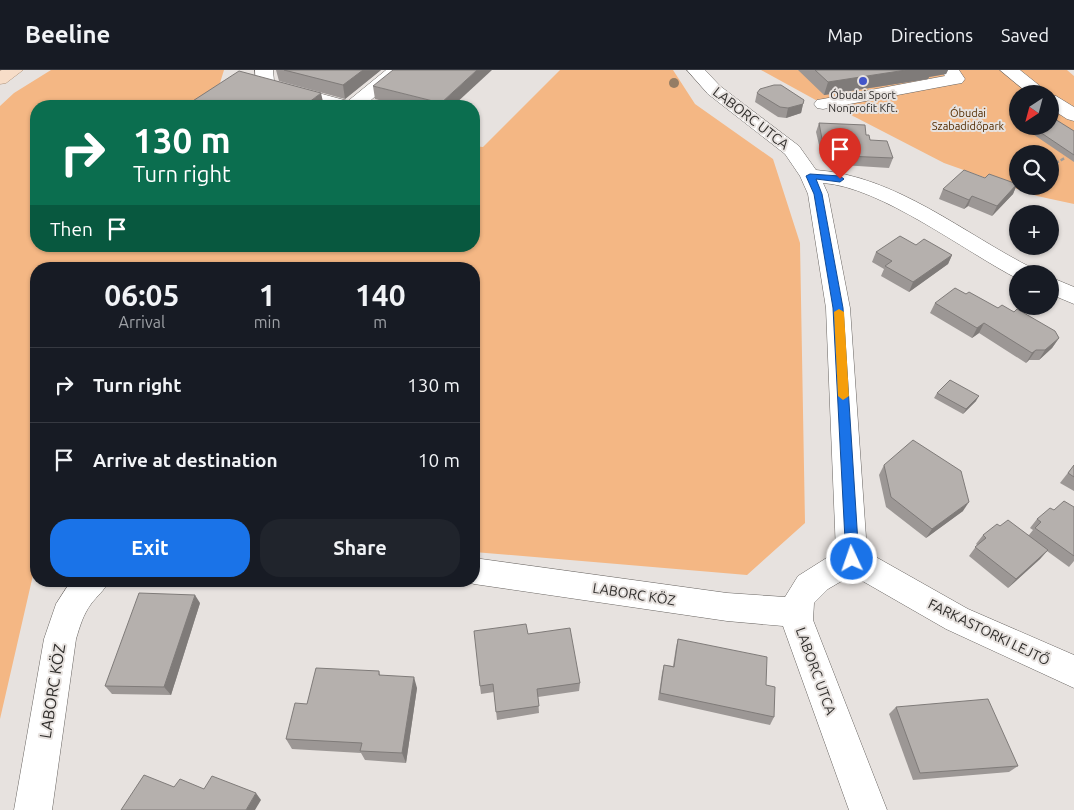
<!DOCTYPE html>
<meta charset="utf-8">
<style>
:root{--surface:#171b24;--page:#20242c;--text:#f1f3f6;--muted:#9ea1a6;--line:#363941;--accent:#1a73e8}
body{margin:0;font-family:Ubuntu,sans-serif;background:var(--page);color:var(--text);height:100vh;display:flex;flex-direction:column;font-size:19px;white-space:nowrap}
*{box-sizing:border-box;margin:0}
p{font-size:16px;color:var(--muted)}
.icon{flex:none;width:28px;height:28px;fill:none;stroke:currentColor;stroke-width:2;stroke-linecap:round;stroke-linejoin:round}
.map{position:relative;flex:1;overflow:hidden}
.sheet{position:absolute;left:30px;top:192px;width:450px;height:325px;display:flex;flex-direction:column;background:var(--surface);border-radius:20px;box-shadow:0 1px 4px #0004}
.sheet>*{flex:none}
.banner{position:absolute;left:30px;top:30px;width:450px;height:152px;border-radius:20px;box-shadow:0 1px 4px #0004;background:#0b6e4f;color:#fff;overflow:hidden}
.needle{width:32px;rotate:216deg}
.tools{position:absolute;left:1009px;top:15px;display:grid;gap:10px}
.tools a{display:grid;place-items:center;width:50px;height:50px;border-radius:50%;background:var(--surface);box-shadow:0 1px 4px #0004;font-size:25px}
.pin{position:absolute;display:grid;place-items:center;width:42px;height:42px;color:#fff;margin:-51px -21px;border-radius:50% 50% 50% 0;rotate:-45deg;box-shadow:0 0 5px #0007}
.pin .icon{rotate:45deg}
.me{position:absolute;width:55px;margin:-28px;rotate:357deg;stroke-linejoin:round;filter:drop-shadow(0 0 4px #0008)}
.turn{display:flex;align-items:center;gap:18px;height:105px;padding:0 20px;font-size:22px}
.turn .icon{width:65px;height:65px;stroke-width:2.5}
.turn b{display:block;font-size:35px;line-height:42px}
.then{display:flex;align-items:center;height:48px;padding:0 20px;background:#0003;gap:10px;font-size:19px}
.eta{display:flex;justify-content:space-evenly;align-items:center;height:85px;text-align:center}
.eta b{font-size:30px;font-weight:700;line-height:35px}
.cta{display:flex;gap:10px;margin-top:auto;padding:10px 20px}
.cta a{flex:1;height:58px;border-radius:20px;background:var(--accent);color:#fff;font-size:20px;font-weight:700;line-height:58px;text-align:center}
.cta a+a{background:var(--page);color:var(--text)}
ul{padding:0;list-style:none}
li{display:flex;align-items:center;gap:15px;height:75px;padding:0 20px;border-top:1px solid var(--line)}
li div{flex:1}
li b{display:block;font-size:19px}
li em{font-style:normal}
header{display:flex;align-items:center;gap:30px;box-sizing:border-box;height:70px;padding:0 25px;background:var(--surface);border-bottom:1px solid var(--line)}
header strong{font-size:24px}
nav{display:flex;gap:28px;margin-inline-start:auto;font-size:18px}
.map>svg:first-child{display:block}
</style>
<header>
<strong>Beeline</strong>
<nav><a>Map</a><a>Directions</a><a>Saved</a></nav>
</header>
<div class="map">
<svg width="1074" height="740" viewBox="0 0 1074 740">
<rect width="100%" height="100%" fill="#e7e2df"/>
<g fill="#f4b784" fill-rule="evenodd">
<path d="M51,0H224L220,13L190,36H36V176H474V76L483,77L560,0H673L695,34L773,89L800,173L805,453L747,505L474,482V199H36V492L0,649V36L14,23Z"/>
<path d="M761,0H1067L1074,6V134L1037,126L944,93L855,47L823,34ZM1018,24H1050V56H1018ZM1018,84H1050V116H1018Z"/>
</g>
<g fill="none" stroke-linecap="round" stroke-linejoin="round">
<defs>
<g id="minor">
<path d="M255,0H273L274,11L348,31L386,0H406L364,36H328L259,18L256,14Z"/>
<path d="M687,0H705L720,16L799,76L816,100C897,106 964,164 1034,199L1037,204H1018V209C964,181 881,117 823,113L828,124L850,238L867,482L968,539L1074,585V618L946,559L852,505L828,519L814,533L813,550L887,740H849L783,556L727,551L474,514L465,511H474V488L727,523L785,527L798,506L836,482L826,238L808,124L800,106L785,84L708,24Z"/>
<path d="M941,0H959L965,9L962,13L956,14L823,39L817,38L814,34L817,30L823,29L945,6Z"/>
<path d="M1000,0H1020L1050,24H1029Z"/>
<path d="M1050,25L1056,26L1074,37V51L1067,49L1050,38Z"/>
<path d="M1050,207L1074,217V234L1050,224Z"/>
<path d="M71,511H109C104,521 97,526 91,534C83,545 80,556 76,569L52,740H14L44,569L56,534Z"/>
</g>
<path id="major" d="M2,0H23L6,13L0,14V1Z"/>
</defs>
<use href="#minor" stroke="#686461" stroke-width="1"/>
<use href="#major" stroke="#ad9179" stroke-width="1"/>
<path stroke="#a09c99" stroke-width="2.5" stroke-dasharray="4 2" stroke-linecap="butt" d="M1050,96L1065,88"/>
<use href="#minor" fill="#fff" fill-rule="evenodd"/>
<use href="#major" fill="#f7ddc8" fill-rule="evenodd"/>
</g>
<circle fill="#947d65" cx="674" cy="13" r="5"/>
<g fill="#9c9795">
<path d="M276,0H381L345,29L279,11Z"/>
<path d="M798,0H948L946,4L929,7L928,9L824,25Z"/>
<path d="M373,16L453,36H402L375,29Z"/>
<path d="M757,23L803,34L801,43L786,48L778,47L755,32Z"/>
<path d="M819,53L866,65L870,70L893,88L889,98L842,95L838,80L820,79L816,62Z"/>
<path d="M1021,56H1050L1074,61V92Z"/>
<path d="M985,108L1017,114L1013,124L992,146L968,136L964,139L939,129L943,119Z"/>
<path d="M916,175L952,185L948,194L909,222L881,206L884,199L872,192L876,182Z"/>
<path d="M966,224L998,238L1059,268L1052,278L1039,290H1029L1026,293L979,263L972,268L930,243L935,233Z"/>
<path d="M937,323L976,331L963,344L934,328Z"/>
<path d="M884,395L963,441L926,468L886,437L879,405Z"/>
<path d="M1074,395V421L1060,413Z"/>
<path d="M1074,437V491L1069,497L1047,481L1040,489L1008,518L969,486L977,475L976,474L983,465L1000,456L1029,465L1033,460L1030,458L1037,449L1054,440Z"/>
<path d="M200,533L171,625L112,624L105,616Z"/>
<path d="M528,564L580,613L579,621L538,627L539,643L497,650L494,622L481,624L480,616Z"/>
<path d="M678,569L766,615L774,647L770,655L658,630L662,603L664,595L673,596L676,577Z"/>
<path d="M379,601L380,605L417,618L406,693L365,690L361,683L292,679L286,669Z"/>
<path d="M896,637L1018,696L1009,702L913,710L889,644Z"/>
</g>
<g fill="#7f7b79">
<path d="M363,0H381L345,29L343,15Z"/>
<path d="M477,0H492L453,36H441V33Z"/>
<path d="M906,0H948L946,4L929,7L928,9L824,25L828,12Z"/>
<path d="M321,23L324,36H304Z"/>
<path d="M803,34L801,43L786,48L788,38Z"/>
<path d="M1017,114L1013,124L992,146L997,136Z"/>
<path d="M972,126L968,136L964,139L969,130Z"/>
<path d="M952,185L948,194L909,222L913,212Z"/>
<path d="M984,253L979,263L972,268L977,258Z"/>
<path d="M1059,268L1052,278L1039,290L1045,280Z"/>
<path d="M1036,280L1029,290L1026,293L1032,283Z"/>
<path d="M979,326L976,331L963,344L966,339Z"/>
<path d="M969,432L963,441L926,468L932,459Z"/>
<path d="M1048,480L1040,489L1008,518L1016,509Z"/>
<path d="M195,525L200,533L171,625L164,617Z"/>
<path d="M414,607L417,618L406,693L402,683Z"/>
<path d="M256,723L261,730L255,740H246Z"/>
</g>
<g fill="#b5b0ad" stroke="#7f7b79">
<path d="M284,0H363L343,15Z"/>
<path d="M393,0H477L441,33L373,16Z"/>
<path d="M815,0H906L828,12Z"/>
<path d="M239,1L321,23L304,36H185Z"/>
<path d="M774,15H781L804,30L803,34L788,38L780,37L757,23L760,19Z"/>
<path d="M1050,46L1074,61V85L1031,56H1050Z"/>
<path d="M819,53L865,55L866,65H869L870,70L887,71L893,88L845,86L841,70L822,69Z"/>
<path d="M964,100L985,108L989,104L1017,114L997,136L972,126L969,130L943,119Z"/>
<path d="M900,166L916,175L924,169L952,185L913,212L885,196L892,191L876,182Z"/>
<path d="M955,218L966,224L969,222L998,238L1002,235L1014,242L1017,239L1055,261L1059,268L1045,280H1036L1032,283L984,253L977,258L935,233Z"/>
<path d="M950,310L979,326L966,339L937,323Z"/>
<path d="M913,370L961,401L969,432L932,459L891,427L884,395Z"/>
<path d="M1074,395V407L1068,403Z"/>
<path d="M1064,431L1074,437V486L1035,458L1041,452L1037,449L1050,438L1054,440Z"/>
<path d="M1008,450L1048,480L1016,509L975,477L986,468L983,465L997,454L1000,456Z"/>
<path d="M139,523L195,525L164,617L105,616Z"/>
<path d="M526,554L528,564L570,558L580,613L537,619L539,636L496,642L493,614L480,616L474,561Z"/>
<path d="M678,569L767,587L766,615L775,617L774,647L660,623L664,595L674,597Z"/>
<path d="M316,598L379,601V605L414,607L402,683L360,681L362,673L286,669L295,633L307,634Z"/>
<path d="M988,629L1018,696L920,703L896,637Z"/>
<path d="M144,705L174,717L180,709L204,719L212,706L256,723L246,740H121Z"/>
</g>
<path fill="#1a73e8" stroke="#114b97" d="M810,104L840,106L844,109L840,112L816,109L822,124L843,238L859,489L857,493L852,495L848,493L846,489L833,238L814,124L806,106Z"/>
<path fill="#f59e0b" d="M839,239L844,242L849,326L843,330L838,326L834,242Z"/>
<circle fill="#4255c9" stroke="#e7e2df" stroke-width="2" cx="863" cy="11" r="5"/>
<g text-anchor="middle" dominant-baseline="central" stroke-width="4" stroke-linejoin="round" paint-order="stroke">
<g font-size="11" fill="#2e2c2a" stroke="#e7e2df">
<text x="863" y="25">Óbudai Sport<tspan x="863" dy="13">Nonprofit Kft.</tspan></text>
</g>
<g font-size="11" fill="#512b01" stroke="#e7e2df">
<text x="968" y="43">Óbudai<tspan x="968" dy="13">Szabadidőpark</tspan></text>
</g>
<g font-size="14" fill="#2e2c2a" stroke="#e7e2df">
<text transform="translate(751 48) rotate(38)">LABORC UTCA</text>
<text transform="translate(634 524) rotate(9)">LABORC KÖZ</text>
<text transform="translate(989 562) rotate(26)">FARKASTORKI LEJTŐ</text>
<text transform="translate(816 601) rotate(70)">LABORC UTCA</text>
</g>
<g font-size="16" fill="#2e2c2a" stroke="#e7e2df">
<text transform="translate(52 621) rotate(-81)">LABORC KÖZ</text>
</g>
</g>
</svg>
<div class="tools">
<a><svg class="needle" viewBox="-14 -14 28 28"><path d="M0-13l5 13h-10z" fill="#e53935"/><path d="M0 13l5-13h-10z" fill="#9ea1a6"/></svg></a>
<a><svg class="icon" aria-label="search" viewBox="0 0 24 24"><circle cx="10" cy="10" r="6"/><path d="M15 15l6 6"/></svg></a>
<a>+</a>
<a>−</a>
</div>
<div class="pin" style="left:840px;top:109px;background:#d93025"><svg class="icon" aria-label="arrive" viewBox="0 0 24 24"><path d="M6 21V4h12l-3 4 3 4H6"/></svg></div>
<svg class="me" style="left:852px;top:489px" viewBox="-20 -20 40 40"><circle r="17" fill="#1a73e8" stroke="#fff" stroke-width="3"/><path d="M0-11L8 9 0 5-8 9z" fill="#fff"/></svg>
<div class="banner">
<div class="turn"><svg class="icon" aria-label="right" viewBox="0 0 24 24"><path d="M7 20v-9h11M14 6l5 5-5 5"/></svg><div><b>130 m</b>Turn right</div></div>
<div class="then">Then<svg class="icon" aria-label="arrive" viewBox="0 0 24 24"><path d="M6 21V4h12l-3 4 3 4H6"/></svg></div>
</div>
<section class="sheet">
<div class="eta">
<div><b>06:05</b><p>Arrival</p></div>
<div><b>1</b><p>min</p></div>
<div><b>140</b><p>m</p></div>
</div>
<ul>
<li><svg class="icon" aria-label="right" viewBox="0 0 24 24"><path d="M7 20v-9h11M14 6l5 5-5 5"/></svg><div><b>Turn right</b></div><em>130 m</em></li>
<li><svg class="icon" aria-label="arrive" viewBox="0 0 24 24"><path d="M6 21V4h12l-3 4 3 4H6"/></svg><div><b>Arrive at destination</b></div><em>10 m</em></li>
</ul>
<div class="cta"><a>Exit</a><a>Share</a></div>
</section>
</div>
